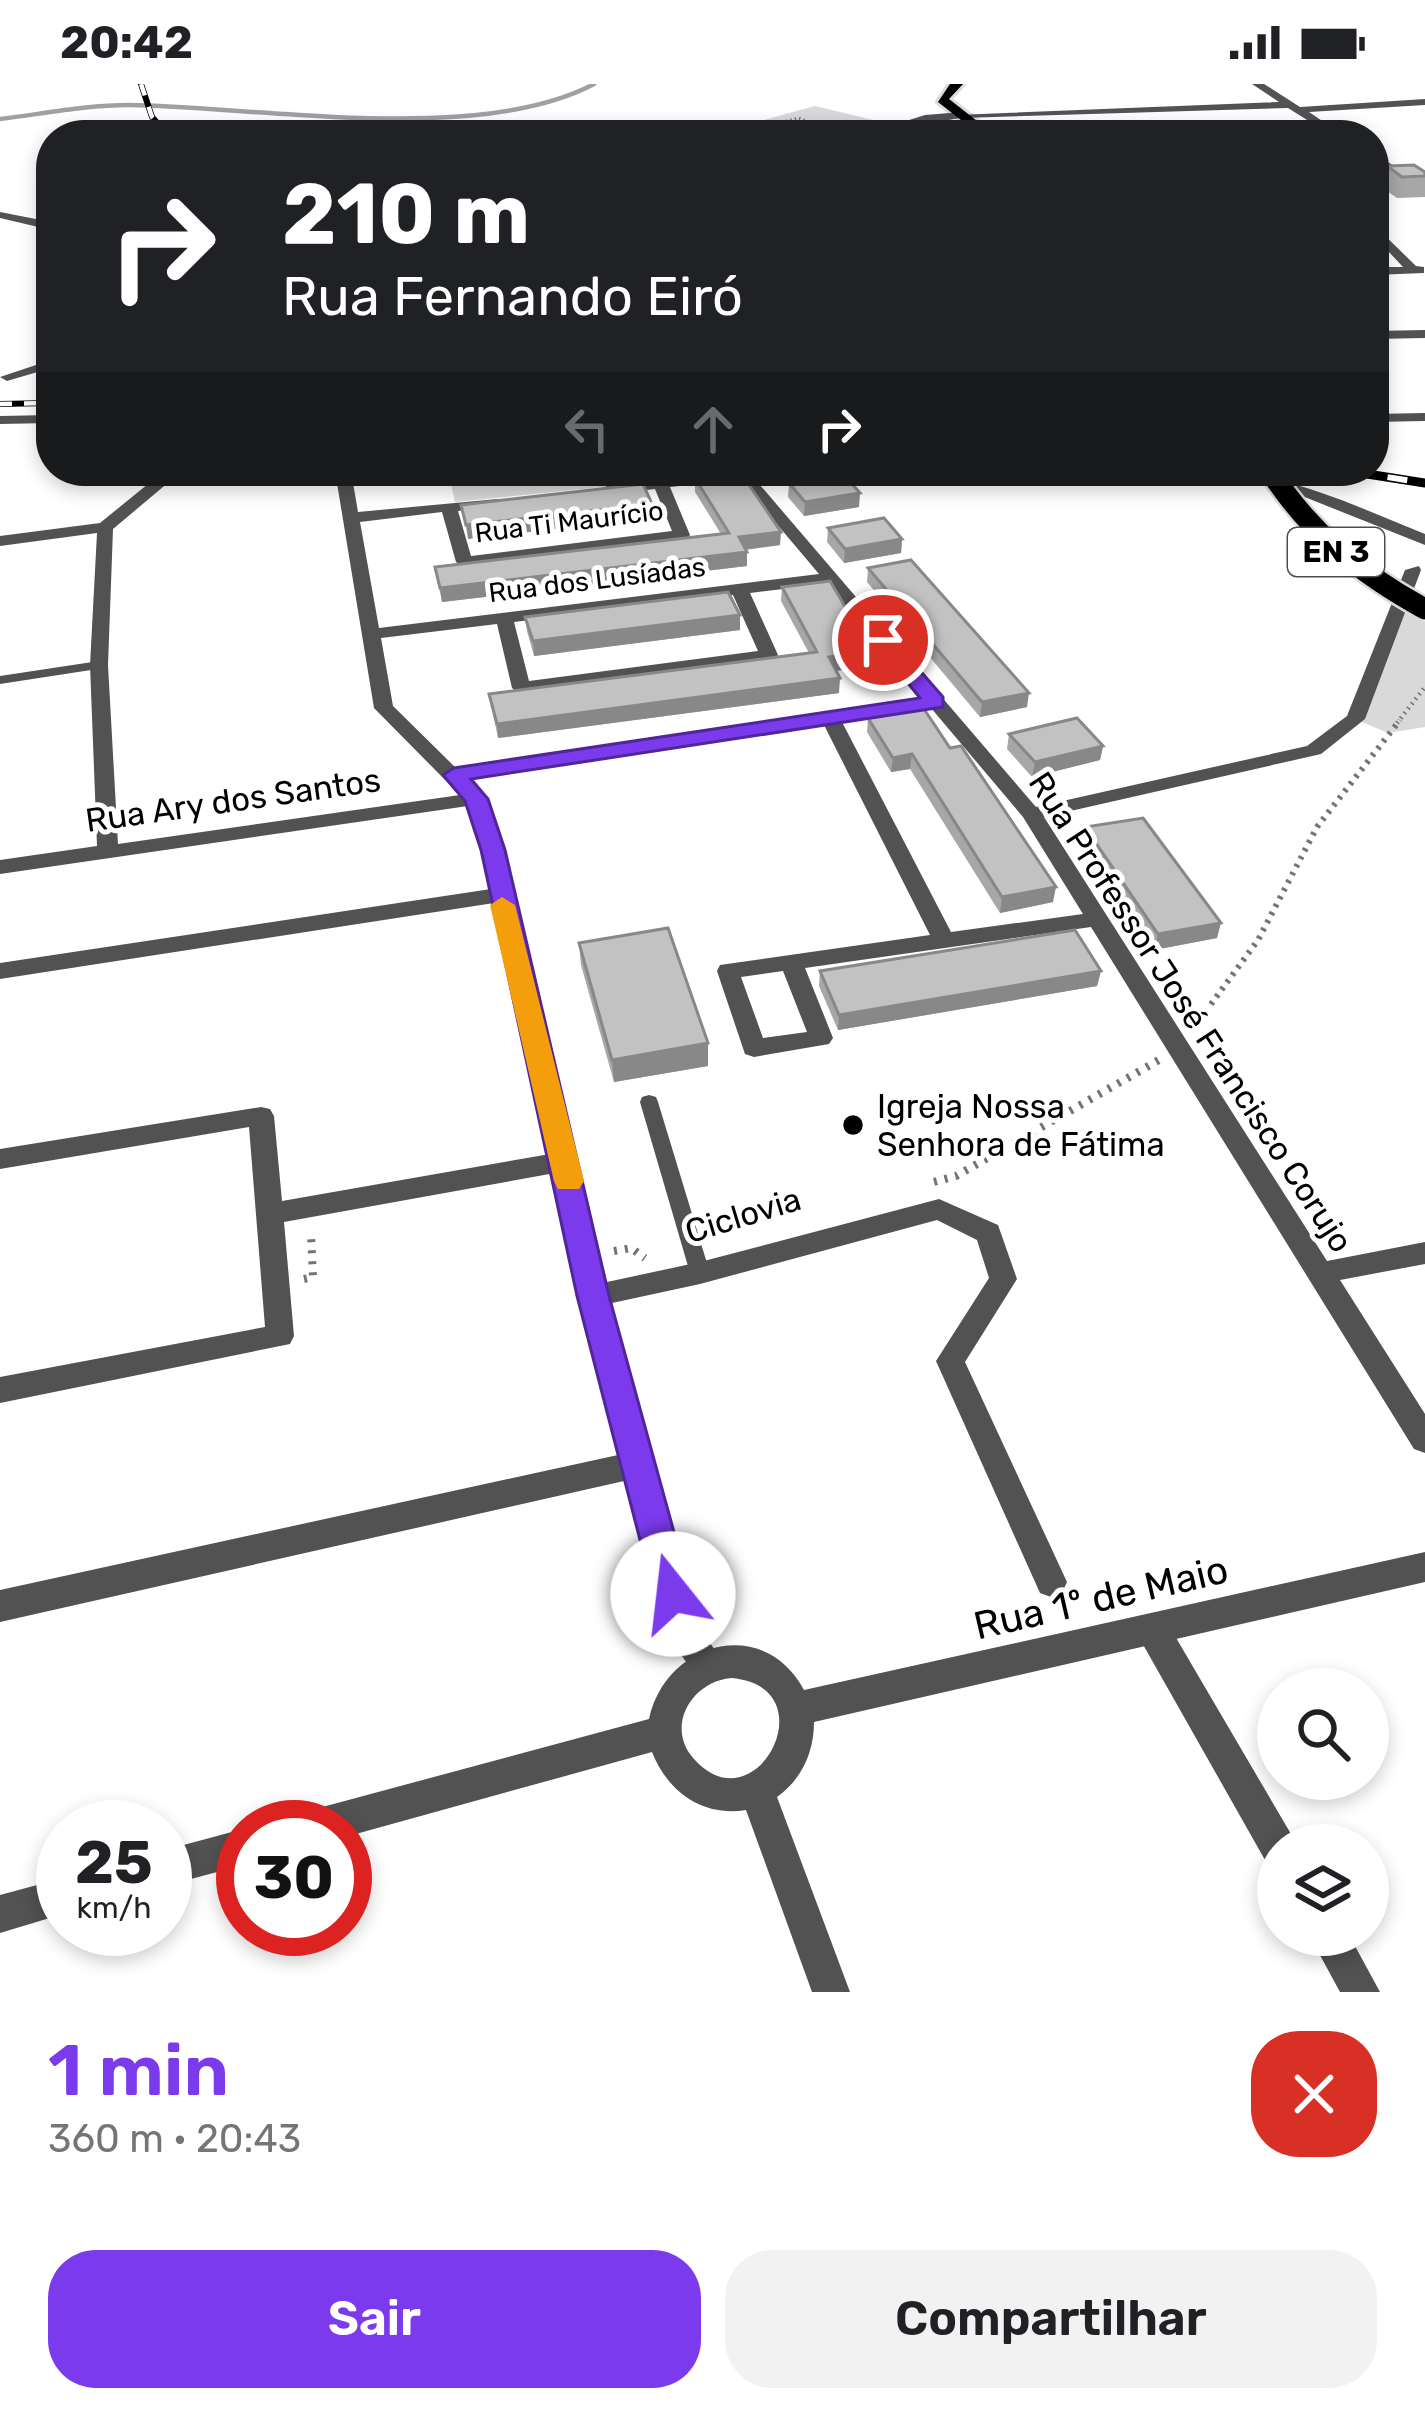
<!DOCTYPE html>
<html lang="pt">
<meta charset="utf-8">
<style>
:root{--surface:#fff;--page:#f2f2f2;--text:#202124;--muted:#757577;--accent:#7c3aed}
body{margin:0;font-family:Rubik,sans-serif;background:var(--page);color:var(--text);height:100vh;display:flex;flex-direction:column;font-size:45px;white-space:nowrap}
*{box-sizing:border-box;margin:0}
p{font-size:39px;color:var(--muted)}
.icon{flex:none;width:66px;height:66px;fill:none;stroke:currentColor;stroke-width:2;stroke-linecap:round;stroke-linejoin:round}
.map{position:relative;height:1908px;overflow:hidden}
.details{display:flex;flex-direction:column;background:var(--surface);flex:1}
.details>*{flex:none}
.guide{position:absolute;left:36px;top:36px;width:1353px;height:366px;border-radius:48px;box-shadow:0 6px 18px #0003;background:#202124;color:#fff;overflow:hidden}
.tools{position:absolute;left:1257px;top:1584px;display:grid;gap:24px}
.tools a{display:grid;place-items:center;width:132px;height:132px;border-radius:50%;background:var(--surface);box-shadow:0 6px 18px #0003;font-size:60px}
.speed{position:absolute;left:36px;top:1716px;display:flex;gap:24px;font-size:60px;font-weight:700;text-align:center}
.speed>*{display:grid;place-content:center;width:156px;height:156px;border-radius:50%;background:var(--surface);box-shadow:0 6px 18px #0003;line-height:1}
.speed small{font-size:30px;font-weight:400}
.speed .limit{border:18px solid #d22;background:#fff;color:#111}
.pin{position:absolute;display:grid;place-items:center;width:102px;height:102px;color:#fff;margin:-51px;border:6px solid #fff;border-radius:50%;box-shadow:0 3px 12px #0007}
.me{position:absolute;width:132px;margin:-66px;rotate:344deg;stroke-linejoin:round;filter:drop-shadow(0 0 9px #0008)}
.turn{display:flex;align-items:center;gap:42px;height:252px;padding:0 48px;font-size:54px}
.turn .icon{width:156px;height:156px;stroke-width:2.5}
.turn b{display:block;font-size:84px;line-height:102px}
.lanes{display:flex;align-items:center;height:114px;padding:0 48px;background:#0003;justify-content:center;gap:60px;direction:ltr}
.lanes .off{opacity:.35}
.round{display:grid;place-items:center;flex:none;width:126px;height:126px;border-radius:48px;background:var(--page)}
.summary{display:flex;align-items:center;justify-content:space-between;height:204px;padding:0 48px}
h1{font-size:72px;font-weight:600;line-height:90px;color:var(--accent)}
.button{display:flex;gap:24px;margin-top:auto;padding:24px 48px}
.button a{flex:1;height:138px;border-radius:48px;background:var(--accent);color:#fff;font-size:48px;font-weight:600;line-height:138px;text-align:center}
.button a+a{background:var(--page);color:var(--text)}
.status{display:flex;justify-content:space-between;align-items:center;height:84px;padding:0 60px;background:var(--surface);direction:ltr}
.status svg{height:33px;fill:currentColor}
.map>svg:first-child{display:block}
</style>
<div class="status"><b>20:42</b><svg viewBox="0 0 49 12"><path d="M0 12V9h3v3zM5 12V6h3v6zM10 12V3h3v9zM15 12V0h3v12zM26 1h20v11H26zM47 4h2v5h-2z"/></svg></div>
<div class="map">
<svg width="1425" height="1908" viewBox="0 0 1425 1908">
<rect width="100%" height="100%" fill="#fff"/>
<g fill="#d9d9d9">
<path d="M815,22L894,41L860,51H709Z"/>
<path d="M614,387L627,396L622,401L455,418L449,391Z"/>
<path d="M1400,527L1425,537V643L1388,649L1355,635Z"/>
</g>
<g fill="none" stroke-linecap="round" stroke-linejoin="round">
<path stroke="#a0a0a0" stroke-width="4.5" d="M0,35C42,30 86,21 129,21C260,23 479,61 594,0"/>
<defs>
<path id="primary" d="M950,0H963L949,15L995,51H980L938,18Z"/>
</defs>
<use href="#primary" stroke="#dbdbdb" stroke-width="6"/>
<g stroke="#747474" stroke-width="3" stroke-dasharray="1.5 3" stroke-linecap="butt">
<path d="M770,45L798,51"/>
<path d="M751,46L799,34L839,51"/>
<path d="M732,51L742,48"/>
</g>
<path stroke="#747474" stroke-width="4.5" stroke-dasharray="1.5 4.5" stroke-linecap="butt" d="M1397,639L1425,603"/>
<path stroke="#747474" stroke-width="6" stroke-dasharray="3 6" stroke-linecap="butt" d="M1195,942L1258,856L1317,743L1400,636"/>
<g stroke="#747474" stroke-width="8" stroke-dasharray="3 8" stroke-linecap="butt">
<path d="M934,1098L956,1092L1159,976"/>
<path d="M614,1167L631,1164L645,1174"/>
<path d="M304,1195L313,1193L311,1150"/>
</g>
<g fill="#525252" fill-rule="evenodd">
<path d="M99,577L104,578V584L0,600V592Z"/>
<path d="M649,1011L656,1013L658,1018L710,1189L707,1195L700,1197L693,1195L690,1189L640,1018L642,1013Z"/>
</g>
<g fill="#525252" fill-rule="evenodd">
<path d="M1252,0H1264L1300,23L1425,15V21L1309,28L1343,51H1331L1288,24L962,34L957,31L1279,18Z"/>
<path d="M1374,70L1425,100V108L1374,78Z"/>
<path d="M1374,141L1416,182L1424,183V189L1374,191V183H1403L1374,152Z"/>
<path d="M1425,246V254L1374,255V247Z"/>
<path d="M51,276V284L7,297L0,293Z"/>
<path d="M1425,329V337L1374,338V330Z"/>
<path d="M51,331V339L0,340V332Z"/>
<path d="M164,387H182L113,445L108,581L118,760L460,711L374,624L335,387H351L358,428L498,415V421L458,427L471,472L672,447L655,405L610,410L602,405L610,400L725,387L733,392L725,397L670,403L690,451L688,454L464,483L456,478L442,428L360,438L379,544L819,490L732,387H748L1036,723L1307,662L1347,632L1405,486L1419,482L1421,486L1365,635L1321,670L1044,733L1327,1177L1425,1158V1180L1340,1196L1425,1330V1369L1414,1365L1091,843L805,884L833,954L829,960L754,973L745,970L717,887L720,881L930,851L824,641L467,695L486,715L504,766L607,1198L700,1178L939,1115L998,1141L1017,1195L965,1278L1067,1498L1062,1509L1051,1513L1040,1509L936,1277L989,1194L977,1156L937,1136L700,1200L612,1219L650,1381L699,1544L726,1581L721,1593L709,1597L697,1593L668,1553L624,1397L0,1538V1506L618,1371L555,1089L284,1138L294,1252L290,1260L0,1319V1293L265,1243L249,1043L0,1085V1065L261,1023L270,1025L274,1032L282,1117L550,1070L494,819L0,895V879L491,805L468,722L0,790V776L97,762L90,581L97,449L0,462V452L100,439ZM826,500L923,614L457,685L393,622L381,554L497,540L512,604L521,610L775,575L778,571L750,509ZM733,511L758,567L529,597L514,538ZM931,624L1023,733L1083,830L951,848L842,638ZM783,887L807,948L763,954L741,893Z"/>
<path d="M1204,387C1284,387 1353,421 1425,450V461L1287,406Z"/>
<path d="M1153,1530L1165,1535L1291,1750L1295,1761H1278V1781L1265,1776L1141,1557L1137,1546L1141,1535Z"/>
<path d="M1309,1851H1349L1380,1908H1340Z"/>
</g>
<g fill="#525252" fill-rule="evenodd">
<path d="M962,28L966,33L862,51L925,31Z"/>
<path d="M0,128L51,138V146L0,134Z"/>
<path d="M1425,1468V1498L814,1638C814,1668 802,1695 777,1713L850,1908H812L746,1726C702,1733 668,1708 652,1668L345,1753V1743H297L302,1730L315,1725L649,1635C666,1557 764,1531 804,1606ZM731,1594C830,1602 756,1745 694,1675C665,1643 691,1598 731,1594Z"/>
<path d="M243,1745V1781L165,1802V1766Z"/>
<path d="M63,1794V1830L0,1849V1811Z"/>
</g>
<use href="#primary" fill="#000" fill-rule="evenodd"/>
<defs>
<g id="rail-far1">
<path d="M141,0L152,33L168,51"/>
<path d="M0,320L51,319"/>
</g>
<path id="rail" d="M1348,387L1425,399"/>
</defs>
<use href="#rail-far1" stroke="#000" stroke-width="6"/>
<use href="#rail" stroke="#000" stroke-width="9"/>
<use href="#rail-far1" stroke="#fff" stroke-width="4.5" stroke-dasharray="12" stroke-linecap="butt"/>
<use href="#rail" stroke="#fff" stroke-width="6" stroke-dasharray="20" stroke-linecap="butt"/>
<defs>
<path id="primary-bridge" d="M1270,387C1310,449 1361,490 1425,525"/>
</defs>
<use href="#primary-bridge" stroke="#dbdbdb" stroke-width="26" stroke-linecap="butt"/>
<use href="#primary-bridge" stroke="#000" stroke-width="21"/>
</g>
<g fill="#a7a7a7">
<path d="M1387,82L1425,88V113L1397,114L1381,103Z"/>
<path d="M695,394L780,461L746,466L747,482L442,518L435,483L721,450L695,408Z"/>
<path d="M789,399L859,423L804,432L788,413Z"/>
<path d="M828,444L902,455L901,469L844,479L827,458Z"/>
<path d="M868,484L1027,623L980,633L867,498Z"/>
<path d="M782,503L870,582L836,587L839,609L498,654L489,610L809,569L781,517Z"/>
<path d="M525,533L740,546L534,572L527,547Z"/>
<path d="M924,625L1053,818L1000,829L910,685L891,688L867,648L868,634Z"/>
<path d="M1009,650L1103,662L1100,676L1032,693L1007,665Z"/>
<path d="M1085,743L1217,854L1154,866L1082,758Z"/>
<path d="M579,859L708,982L614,998L581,881Z"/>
<path d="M820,887H1101L1097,902L838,946L819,902Z"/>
</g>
<g fill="#888">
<path d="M776,387H814L775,394Z"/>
<path d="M860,409L859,423L804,432L805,418Z"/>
<path d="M652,420V434L468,455L466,441Z"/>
<path d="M781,448L780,461L739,466V453Z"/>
<path d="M902,455L901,469L844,479L845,465Z"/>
<path d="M747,468V482L442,518L440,504Z"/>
<path d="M740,531V546L534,572L533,557Z"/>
<path d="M872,568L870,582L828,588L829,573Z"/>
<path d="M840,594L839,609L498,654L497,640Z"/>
<path d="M1029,609L1027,623L980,633L982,618Z"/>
<path d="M1103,662L1100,676L1032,693L1035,678Z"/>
<path d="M912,670L910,685L891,688L893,674Z"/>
<path d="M1056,803L1053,818L1000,829L1002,813Z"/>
<path d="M1221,839L1217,854L1154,866L1158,850Z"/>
<path d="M1101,887L1097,902L838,946L839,931Z"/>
<path d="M708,959V982L614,998L612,976Z"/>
</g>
<g fill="#c2c2c2" stroke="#888" stroke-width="3">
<path d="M1414,81L1425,88V92L1402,93L1387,82Z"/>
<path d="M741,389L781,448L739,453L747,468L440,504L435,483L729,449L695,394Z"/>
<path d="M843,390L860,409L805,418L789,399Z"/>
<path d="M643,400L652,420L466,441L461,421Z"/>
<path d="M884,434L902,455L845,465L828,444Z"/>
<path d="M911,476L1029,609L982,618L868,484Z"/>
<path d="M830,497L872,568L829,573L840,594L497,640L489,610L817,568L782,503Z"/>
<path d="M728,508L740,531L533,557L525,533Z"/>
<path d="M924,625L950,664L961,662L1056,803L1002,813L912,670L893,674L868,634Z"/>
<path d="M1077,634L1103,662L1035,678L1009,650Z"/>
<path d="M1143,734L1221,839L1158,850L1085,743Z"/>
<path d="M668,844L708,959L612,976L579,859Z"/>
<path d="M1075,846L1101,887L839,931L820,887Z"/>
</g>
<path fill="#7c3aed" stroke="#51269a" stroke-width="3" d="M883,550L890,552L943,613V623L471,695L488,715L505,766L609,1212L691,1510L686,1523L673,1528L660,1523L654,1510L577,1212L481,766L465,717L443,691L454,684L920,614L873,556Z"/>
<path fill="#f59e0b" d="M502,813L515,821L584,1097L579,1105H558L554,1097L490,821Z"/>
<circle fill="#000" stroke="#fff" stroke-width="4.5" cx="853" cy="1041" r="12"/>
<g text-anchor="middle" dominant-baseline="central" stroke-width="10" stroke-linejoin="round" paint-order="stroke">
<g font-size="27" fill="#000" stroke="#fff">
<text transform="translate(569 438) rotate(-7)">Rua Ti Maurício</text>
<text transform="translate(597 496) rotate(-7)">Rua dos Lusíadas</text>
</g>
<rect fill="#fff" stroke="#4c4c4c" stroke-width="3" x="1288" y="444" width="96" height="48" rx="9"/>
<g font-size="30" font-weight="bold" fill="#000">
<text x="1336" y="468">EN 3</text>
</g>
<g font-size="33" fill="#000" stroke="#fff">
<text transform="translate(233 716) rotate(-8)">Rua Ary dos Santos</text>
<text transform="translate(1191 928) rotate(57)">Rua Professor José Francisco Corujo</text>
<text transform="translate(743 1131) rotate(-17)">Ciclovia</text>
</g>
<g font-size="33" fill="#000" stroke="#fff" text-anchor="start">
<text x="877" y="1022">Igreja Nossa<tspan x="877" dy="38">Senhora de Fátima</tspan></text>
</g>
<g font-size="39" fill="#000" stroke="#fff">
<text transform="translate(1101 1514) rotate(-13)">Rua 1º de Maio</text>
</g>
</g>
</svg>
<div class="tools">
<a><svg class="icon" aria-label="search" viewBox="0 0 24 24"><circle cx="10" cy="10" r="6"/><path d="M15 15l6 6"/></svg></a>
<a><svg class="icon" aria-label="layers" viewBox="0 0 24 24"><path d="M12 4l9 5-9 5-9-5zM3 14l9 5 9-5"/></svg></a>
</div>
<div class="speed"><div>25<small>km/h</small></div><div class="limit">30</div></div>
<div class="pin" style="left:883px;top:556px;background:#d93025"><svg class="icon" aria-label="arrive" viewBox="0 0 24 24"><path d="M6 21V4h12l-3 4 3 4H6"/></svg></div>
<svg class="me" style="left:673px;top:1510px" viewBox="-20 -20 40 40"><circle r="19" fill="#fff"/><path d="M0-13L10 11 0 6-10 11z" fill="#7c3aed"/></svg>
<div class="guide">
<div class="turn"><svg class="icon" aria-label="right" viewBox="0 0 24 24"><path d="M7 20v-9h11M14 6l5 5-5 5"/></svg><div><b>210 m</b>Rua Fernando Eiró</div></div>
<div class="lanes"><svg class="icon off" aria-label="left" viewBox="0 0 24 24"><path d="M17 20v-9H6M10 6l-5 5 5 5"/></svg><svg class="icon off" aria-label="ahead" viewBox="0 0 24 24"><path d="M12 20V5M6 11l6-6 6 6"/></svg><svg class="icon" aria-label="right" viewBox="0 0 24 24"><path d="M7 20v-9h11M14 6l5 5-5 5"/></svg></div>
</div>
</div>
<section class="details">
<div class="summary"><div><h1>1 min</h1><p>360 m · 20:43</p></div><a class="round" style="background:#d93025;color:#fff"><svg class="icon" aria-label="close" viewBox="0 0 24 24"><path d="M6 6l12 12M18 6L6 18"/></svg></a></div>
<div class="button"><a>Sair</a><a>Compartilhar</a></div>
</section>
